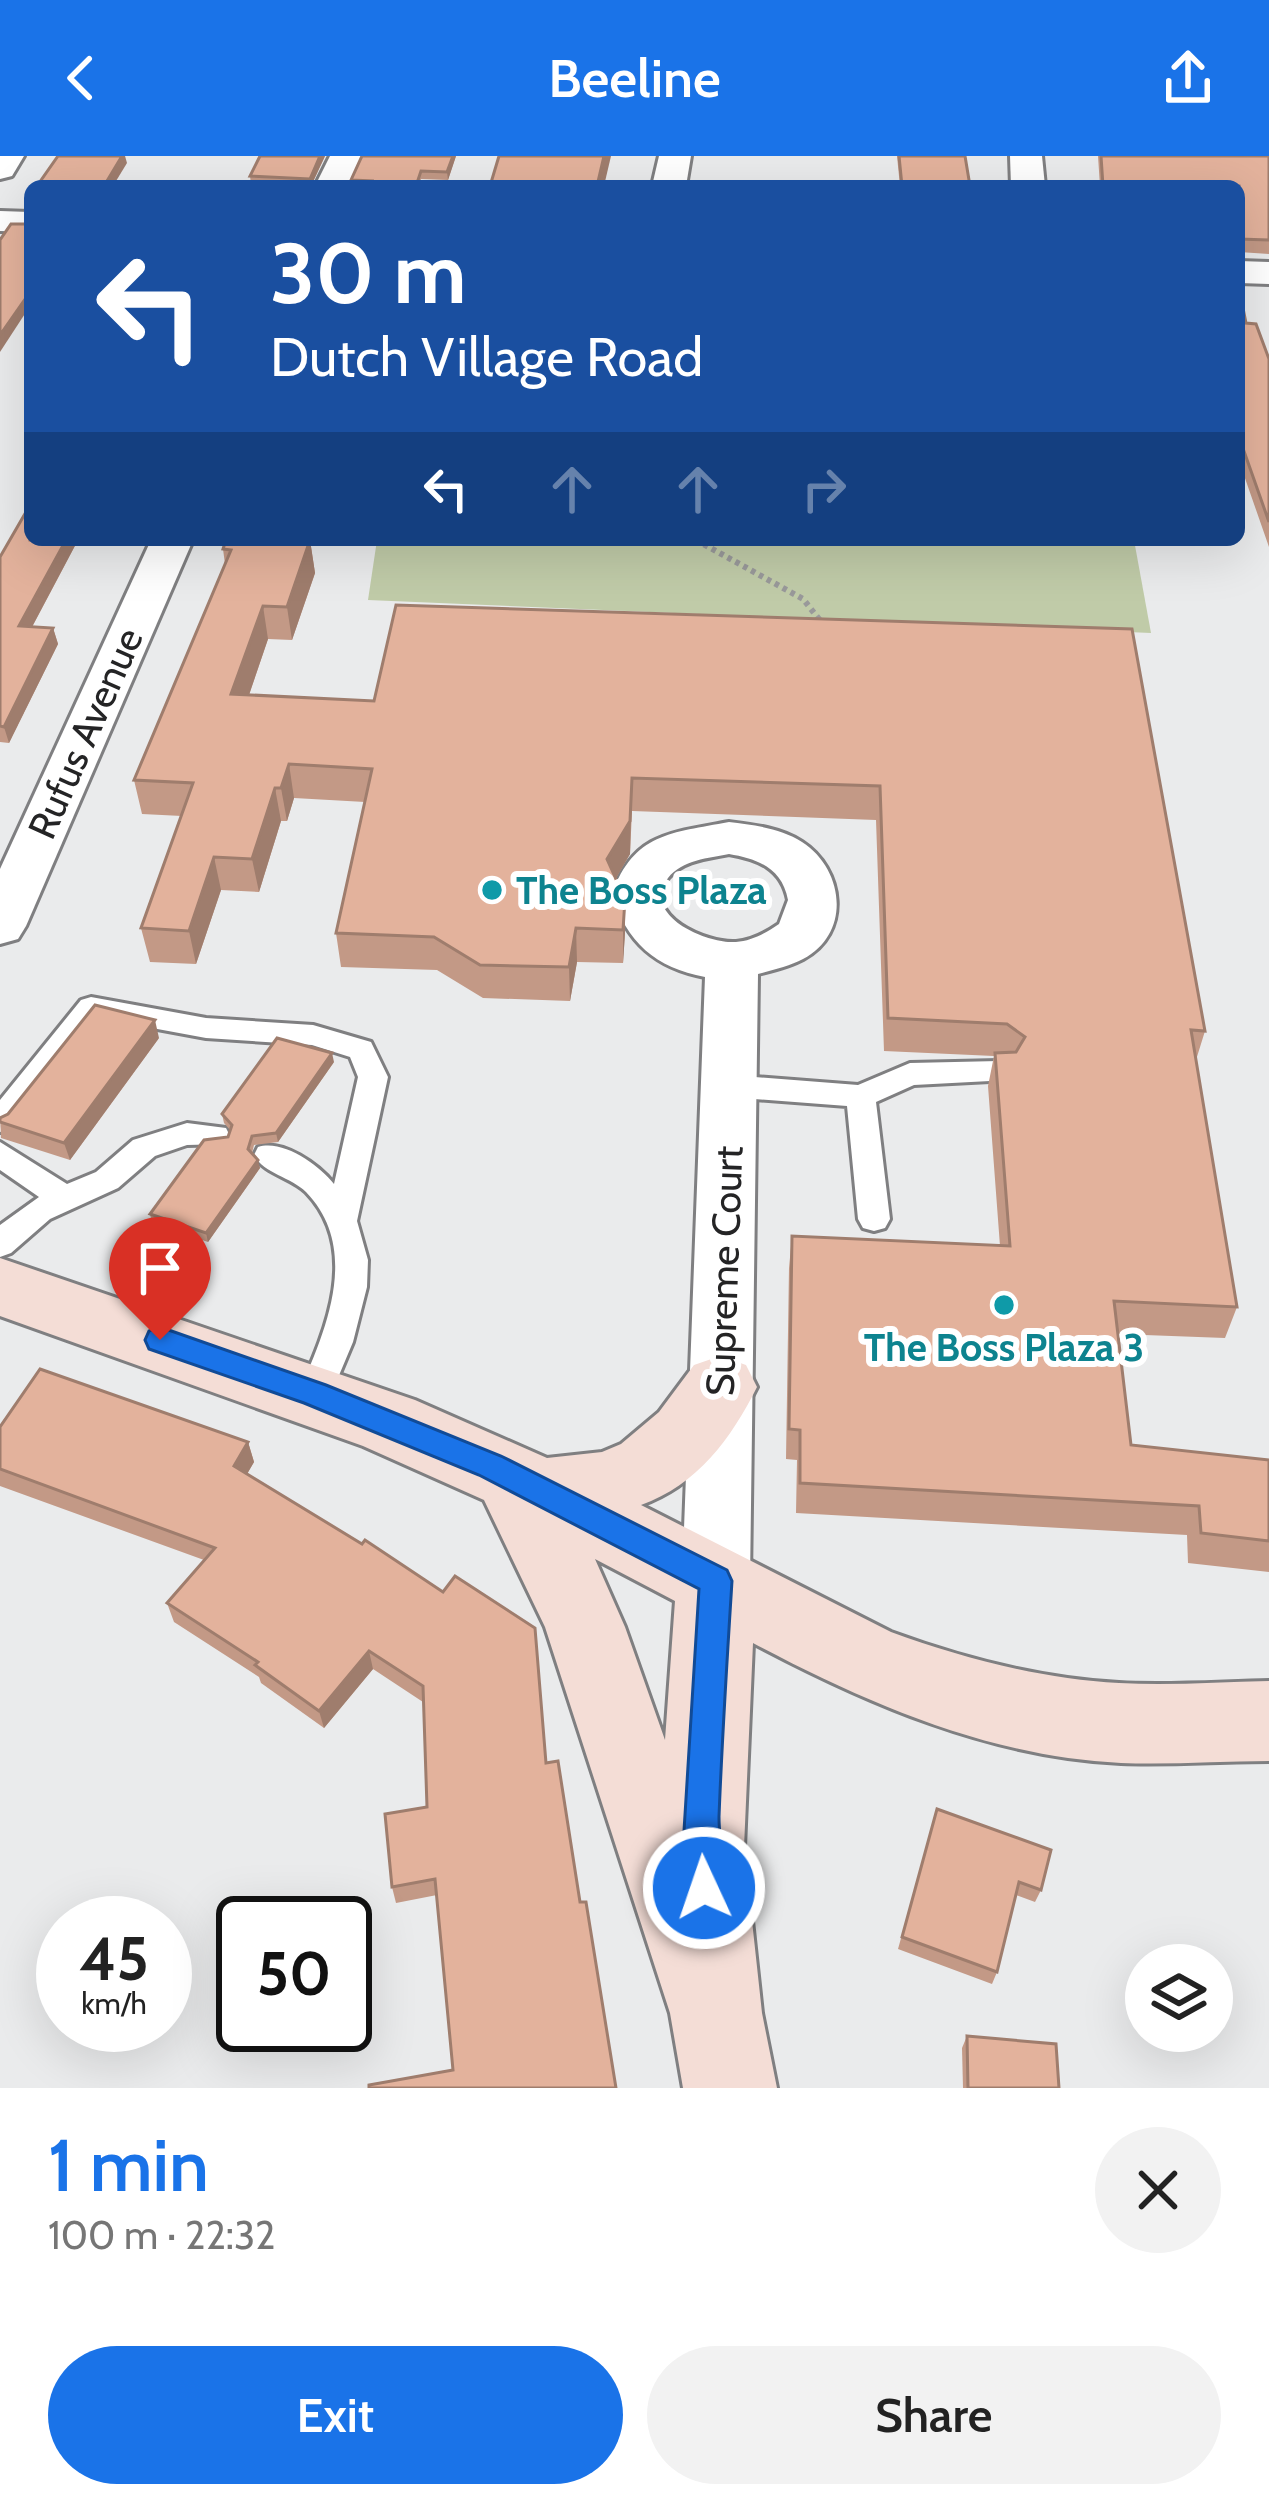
<!DOCTYPE html>
<meta charset="utf-8">
<style>
:root{--surface:#fff;--page:#f2f2f2;--text:#222;--muted:#767676;--accent:#1a73e8}
body{margin:0;font-family:Cabin,sans-serif;background:var(--page);color:var(--text);height:100vh;display:flex;flex-direction:column;font-size:45px;white-space:nowrap}
*{box-sizing:border-box;margin:0}
p{font-size:39px;color:var(--muted)}
.icon{flex:none;width:66px;height:66px;fill:none;stroke:currentColor;stroke-width:2;stroke-linecap:round;stroke-linejoin:round}
.map{position:relative;height:1932px;overflow:hidden}
.drawer{display:flex;flex-direction:column;background:var(--surface);flex:1}
.drawer>*{flex:none}
.guide{position:absolute;left:24px;top:24px;width:1221px;height:366px;border-radius:18px;box-shadow:0 12px 48px #0002;background:#1a4fa0;color:#fff;overflow:hidden}
.tools{position:absolute;left:1125px;top:1788px;display:grid;gap:24px}
.tools a{display:grid;place-items:center;width:108px;height:108px;border-radius:50%;background:var(--surface);box-shadow:0 12px 48px #0002;font-size:60px}
.speed{position:absolute;left:36px;top:1740px;display:flex;gap:24px;font-size:60px;font-weight:700;text-align:center}
.speed>*{display:grid;place-content:center;width:156px;height:156px;border-radius:50%;background:var(--surface);box-shadow:0 12px 48px #0002;line-height:1}
.speed small{font-size:30px;font-weight:400}
.speed .limit{border:6px solid #111;border-radius:18px;background:#fff;color:#111}
.pin{position:absolute;display:grid;place-items:center;width:102px;height:102px;color:#fff;margin:-123px -51px;border-radius:50% 50% 50% 0;rotate:-45deg;box-shadow:0 0 12px #0007}
.pin .icon{rotate:45deg}
.me{position:absolute;width:132px;margin:-66px;rotate:357deg;stroke-linejoin:round;filter:drop-shadow(0 0 9px #0008)}
.turn{display:flex;align-items:center;gap:42px;height:252px;padding:0 48px;font-size:54px}
.turn .icon{width:156px;height:156px;stroke-width:2.5}
.turn b{display:block;font-size:84px;line-height:102px}
.lanes{display:flex;align-items:center;height:114px;padding:0 48px;background:#0003;justify-content:center;gap:60px;direction:ltr}
.lanes .off{opacity:.35}
.round{display:grid;place-items:center;flex:none;width:126px;height:126px;border-radius:63px;background:var(--page)}
.summary{display:flex;align-items:center;justify-content:space-between;height:204px;padding:0 48px}
h1{font-size:72px;font-weight:600;line-height:90px;color:var(--accent)}
.cta{display:flex;gap:24px;margin-top:auto;padding:24px 48px}
.cta a{flex:1;height:138px;border-radius:72px;background:var(--accent);color:#fff;font-size:48px;font-weight:600;line-height:138px;text-align:center}
.cta a+a{background:var(--page);color:var(--text)}
header{display:flex;justify-content:space-between;align-items:center;height:156px;padding:0 48px;background:var(--accent);color:#fff;font-size:54px;font-weight:600}
.map>svg:first-child{display:block}
</style>
<header><svg class="icon" aria-label="back" viewBox="0 0 24 24"><path d="M15 5l-7 7 7 7"/></svg>Beeline<svg class="icon" aria-label="share" viewBox="0 0 24 24"><path d="M12 15V3M7 8l5-5 5 5M5 13v7h14v-7"/></svg></header>
<div class="map">
<svg width="1269" height="1932" viewBox="0 0 1269 1932">
<rect width="100%" height="100%" fill="#eaebec"/>
<path fill="#c0cba8" d="M377,384H1134L1151,477L368,444Z"/>
<g fill="none" stroke-linecap="round" stroke-linejoin="round">
<defs>
<g id="service">
<path d="M91,841L206,862L313,869L371,886L388,921L357,1065L368,1104L367,1131L353,1186L327,1248L315,1252L303,1248L298,1238C325,1176 362,1094 306,1036C291,1021 264,1018 254,999L258,991C283,983 319,1009 334,1028L358,921L350,901L312,889L206,882L98,862L11,973L0,976V944L81,844Z"/>
<path d="M999,905L1009,908L1014,916L1009,924L914,929L876,946L890,1063L885,1072L874,1075L863,1072L858,1063L847,950L729,941L719,938L714,930L719,922L729,919L858,929L910,907Z"/>
<path d="M187,967L226,972L230,980L226,988L187,989L155,1000L118,1032L50,1063L11,1097L0,1101V1069L39,1041L0,1014V986L67,1028L96,1016L133,984Z"/>
</g>
<g id="minor">
<path d="M0,0H24L12,20L0,23Z"/>
<path d="M330,0H362L349,30H315Z"/>
<path d="M659,0H691L686,30H652Z"/>
<path d="M1010,0H1042L1045,30H1011Z"/>
<path d="M0,55L30,56V76L0,75Z"/>
<path d="M1239,105L1269,106V128L1239,127Z"/>
<path d="M151,384H193L26,770L18,783L0,788V713Z"/>
<path d="M729,666C753,669 781,672 802,686C844,713 852,777 803,803C790,810 773,814 758,818L750,1425L740,1447L716,1456L692,1447L682,1425L705,821C656,812 626,786 612,738C634,677 671,677 729,666ZM729,698C758,703 782,712 788,744L779,768C766,777 752,785 736,786C708,788 640,760 668,722C682,704 709,702 729,698Z"/>
</g>
<path id="secondary" d="M0,1102L415,1244L547,1302L602,1296L621,1288L659,1256L694,1209L720,1200L746,1209L757,1231C731,1283 697,1329 641,1349L891,1476C962,1502 1042,1523 1119,1527C1168,1530 1219,1526 1269,1525V1605C1220,1605 1170,1609 1121,1607C990,1601 866,1547 753,1487L744,1691L762,1857L777,1932H683L670,1857L545,1471L484,1344L363,1290L0,1160ZM595,1403L675,1445L665,1584L625,1471Z"/>
</defs>
<use href="#service" stroke="#7f7f81" stroke-width="6"/>
<use href="#minor" stroke="#7f7f81" stroke-width="6"/>
<use href="#secondary" stroke="#7f7f81" stroke-width="6"/>
<path stroke="#99999a" stroke-width="6" stroke-dasharray="4.5 4.5" stroke-linecap="butt" d="M696,384L803,443L823,468"/>
<use href="#service" fill="#fff" fill-rule="evenodd"/>
<use href="#minor" fill="#fff" fill-rule="evenodd"/>
<use href="#secondary" fill="#f4ddd6" fill-rule="evenodd"/>
</g>
<g fill="#c39986">
<path d="M260,0H325L311,30L251,28L250,20Z"/>
<path d="M456,0L448,24L421,23L419,30H352L351,24Z"/>
<path d="M897,0H965L970,30H900Z"/>
<path d="M1098,0H1269V98L1239,96V30H1100Z"/>
<path d="M1239,133L1246,167L1269,203V391L1239,305Z"/>
<path d="M30,384H78L32,471L53,472L58,488L9,587L0,586V401Z"/>
<path d="M310,384L315,417L292,484L268,483L249,539L374,545L1132,473L1205,875L1196,904L1237,1151L1225,1182L1118,1178L1131,1289L1269,1304V1416L1188,1407L1187,1379L796,1357L797,1304L786,1303L789,1112L792,1080L1000,1090L988,930L994,900L884,895L876,664L632,655L630,698L616,722L625,777L623,807L577,806L570,845L483,842L437,814L341,811L336,777L365,646L294,642L287,665H281L259,736L221,734L196,808L150,806L141,772L182,660L142,658L134,624L225,408L223,393Z"/>
<path d="M159,882L70,1004L1,982L0,962Z"/>
<path d="M334,906L278,986L254,989L252,997L260,1012L208,1086L152,1067L150,1058L228,981L230,974L224,967L222,958Z"/>
<path d="M0,1271L248,1286L254,1306L247,1318L443,1436L453,1914L437,1739L396,1747L392,1731L427,1651L423,1546L373,1513L324,1572L261,1527L259,1521L174,1466L167,1447L204,1404L0,1330Z"/>
<path d="M937,1653L1041,1734L1035,1746L1016,1739L997,1816L992,1828L898,1793Z"/>
<path d="M967,1880L1059,1932H963L962,1892Z"/>
</g>
<g fill="#9f7d6d">
<path d="M122,0H125L127,7L113,30H104Z"/>
<path d="M320,0H325L311,30L310,23Z"/>
<path d="M453,0H456L448,24L447,16Z"/>
<path d="M604,0H611L604,30H597Z"/>
<path d="M28,136L30,150L0,196V179Z"/>
<path d="M66,384H78L24,486L19,470Z"/>
<path d="M310,384L315,417L292,484L287,451Z"/>
<path d="M263,450L268,483L238,571L231,538Z"/>
<path d="M53,472L58,488L9,587L4,571Z"/>
<path d="M289,608L294,642L287,665L281,632Z"/>
<path d="M632,622L630,698L608,736L607,703Z"/>
<path d="M275,632L281,665L259,736L252,703Z"/>
<path d="M214,701L221,734L196,808L189,775Z"/>
<path d="M625,743V777L623,807V774Z"/>
<path d="M576,772L577,806L570,845L569,811Z"/>
<path d="M155,864L159,882L70,1004L64,987Z"/>
<path d="M332,897L334,906L278,986L276,977Z"/>
<path d="M258,1004L260,1012L208,1086L206,1077Z"/>
<path d="M248,1286L254,1306L240,1330L234,1310Z"/>
<path d="M369,1495L373,1513L324,1572L319,1555Z"/>
</g>
<g fill="#e3b29c" stroke="#9f7d6d" stroke-width="3">
<path d="M58,0H122L104,30H37Z"/>
<path d="M260,0H320L310,23L250,20Z"/>
<path d="M362,0H453L447,16L421,15L416,30H370L372,25L351,24Z"/>
<path d="M499,0H604L597,30H490Z"/>
<path d="M899,0H965L970,30H902Z"/>
<path d="M1101,0H1269V84L1239,83V30H1103Z"/>
<path d="M11,68H30V136L0,179V84Z"/>
<path d="M1239,132L1246,167L1256,168L1269,203V366L1239,281Z"/>
<path d="M30,349V384H66L19,470L53,472L4,571L0,570V401Z"/>
<path d="M226,384H310L287,451L263,450L231,538L374,545L396,449L1132,473L1205,875L1191,874L1237,1151L1114,1145L1131,1289L1269,1304V1385L1201,1377L1199,1350L800,1327V1274L789,1273L792,1080L1010,1090L995,897L1016,896L1025,881L1007,868L888,862L880,630L632,622L630,665L607,703L625,743L623,774L576,772L569,811L480,809L434,781L336,777L372,613L289,608L281,632H275L252,703L214,701L189,775L141,772L193,627L134,624L231,394L223,393Z"/>
<path d="M95,849L155,864L64,987L0,966V962L8,958Z"/>
<path d="M277,882L332,897L276,977L252,980L248,993L258,1004L206,1077L150,1058L204,984L228,981L232,969L222,958Z"/>
<path d="M40,1213L248,1286L234,1310L362,1388L365,1384L443,1436L455,1420L535,1472L546,1607L558,1605L580,1746H586L616,1932H369V1929L453,1914L435,1723L392,1731L385,1658L427,1651L423,1530L369,1495L319,1555L255,1509L258,1506L167,1447L215,1392L0,1313V1271Z"/>
<path d="M937,1653L1051,1694L1041,1734L1019,1726L997,1816L902,1781Z"/>
<path d="M967,1880L1056,1888L1059,1932H968Z"/>
</g>
<path fill="#1a73e8" stroke="#114b97" stroke-width="3" d="M160,1171L326,1229L501,1300L727,1414L732,1425C727,1504 722,1582 719,1661C719,1688 727,1721 717,1745L704,1750L692,1745L683,1691L699,1433L479,1319L304,1247L149,1193L145,1184L149,1175Z"/>
<g fill="#0f9aa8" stroke="#fff" stroke-width="4.5">
<circle cx="492" cy="734" r="12"/>
<circle cx="1004" cy="1149" r="12"/>
</g>
<g text-anchor="middle" dominant-baseline="central" stroke-width="12" stroke-linejoin="round" paint-order="stroke">
<g font-size="39" fill="#242425" stroke="#fff">
<text transform="translate(85 577) rotate(-66)">Rufus Avenue</text>
<text transform="translate(724 1115) rotate(-88)">Supreme Court</text>
</g>
<g font-size="39" font-weight="bold" fill="#0d838f" stroke="#fff" text-anchor="start">
<text x="516" y="734">The Boss Plaza</text>
<text x="1004" y="1191" text-anchor="middle">The Boss Plaza 3</text>
</g>
</g>
</svg>
<div class="tools">
<a><svg class="icon" aria-label="layers" viewBox="0 0 24 24"><path d="M12 4l9 5-9 5-9-5zM3 14l9 5 9-5"/></svg></a>
</div>
<div class="speed"><div>45<small>km/h</small></div><div class="limit">50</div></div>
<div class="pin" style="left:160px;top:1184px;background:#d93025"><svg class="icon" aria-label="arrive" viewBox="0 0 24 24"><path d="M6 21V4h12l-3 4 3 4H6"/></svg></div>
<svg class="me" style="left:704px;top:1732px" viewBox="-20 -20 40 40"><circle r="17" fill="#1a73e8" stroke="#fff" stroke-width="3"/><path d="M0-11L8 9 0 5-8 9z" fill="#fff"/></svg>
<div class="guide">
<div class="turn"><svg class="icon" aria-label="left" viewBox="0 0 24 24"><path d="M17 20v-9H6M10 6l-5 5 5 5"/></svg><div><b>30 m</b>Dutch Village Road</div></div>
<div class="lanes"><svg class="icon" aria-label="left" viewBox="0 0 24 24"><path d="M17 20v-9H6M10 6l-5 5 5 5"/></svg><svg class="icon off" aria-label="ahead" viewBox="0 0 24 24"><path d="M12 20V5M6 11l6-6 6 6"/></svg><svg class="icon off" aria-label="ahead" viewBox="0 0 24 24"><path d="M12 20V5M6 11l6-6 6 6"/></svg><svg class="icon off" aria-label="right" viewBox="0 0 24 24"><path d="M7 20v-9h11M14 6l5 5-5 5"/></svg></div>
</div>
</div>
<section class="drawer">
<div class="summary"><div><h1>1 min</h1><p>100 m · 22:32</p></div><a class="round"><svg class="icon" aria-label="close" viewBox="0 0 24 24"><path d="M6 6l12 12M18 6L6 18"/></svg></a></div>
<div class="cta"><a>Exit</a><a>Share</a></div>
</section>
